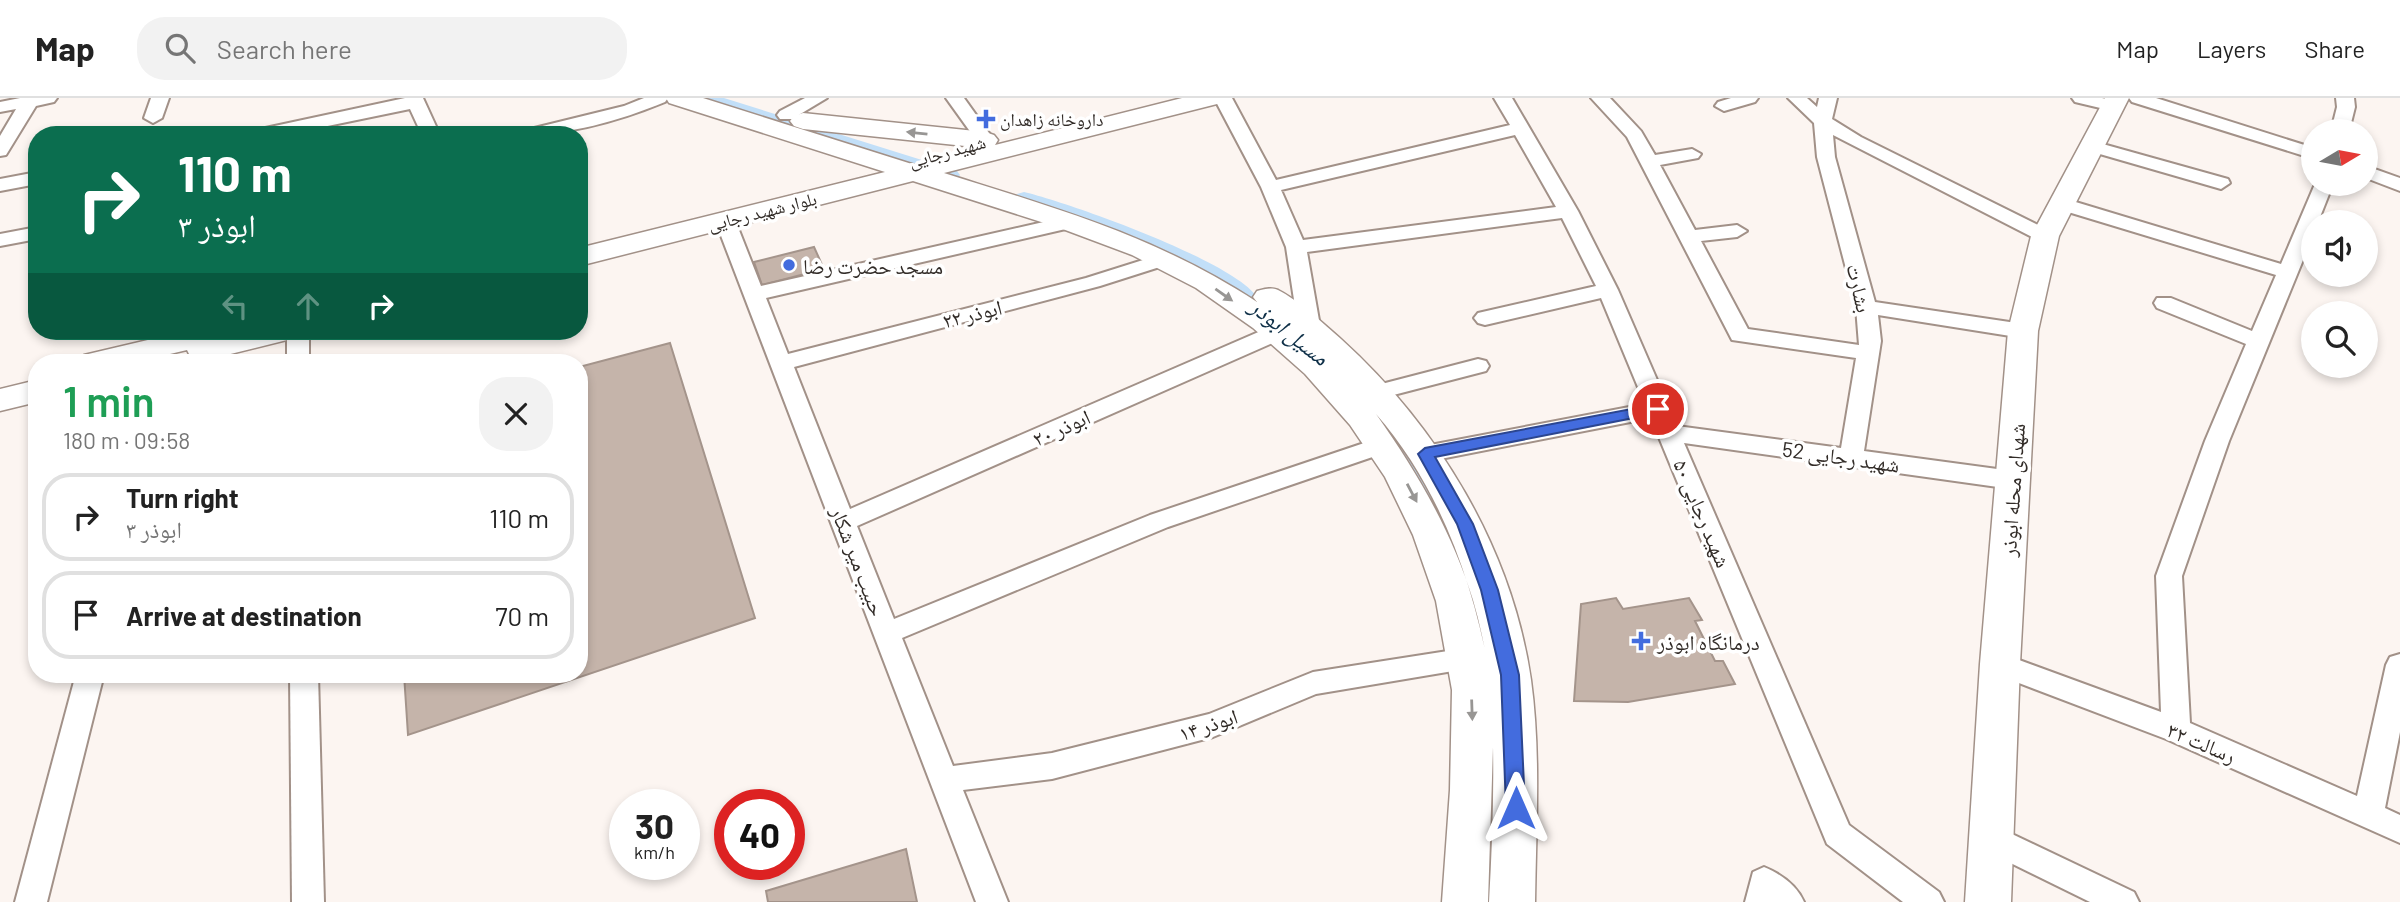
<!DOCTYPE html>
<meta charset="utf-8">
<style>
:root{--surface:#fff;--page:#f2f2f2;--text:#222;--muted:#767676;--line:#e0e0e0}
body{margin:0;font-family:Barlow,"Noto Naskh Arabic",sans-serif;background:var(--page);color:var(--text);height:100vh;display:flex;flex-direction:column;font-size:26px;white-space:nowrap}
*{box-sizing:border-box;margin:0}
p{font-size:23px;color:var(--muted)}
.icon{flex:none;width:38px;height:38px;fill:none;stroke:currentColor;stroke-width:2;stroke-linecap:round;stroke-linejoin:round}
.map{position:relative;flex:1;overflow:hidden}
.drawer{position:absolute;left:28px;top:256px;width:560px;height:329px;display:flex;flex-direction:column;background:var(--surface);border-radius:28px;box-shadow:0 4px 10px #0003}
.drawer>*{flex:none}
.hud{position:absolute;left:28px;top:28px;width:560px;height:214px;border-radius:28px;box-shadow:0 4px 10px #0003;background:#0b6e4f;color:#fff;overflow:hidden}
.needle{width:46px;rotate:80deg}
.fabs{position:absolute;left:2301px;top:21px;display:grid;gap:14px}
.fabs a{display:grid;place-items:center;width:77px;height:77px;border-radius:50%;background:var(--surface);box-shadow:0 4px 10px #0003;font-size:35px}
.speed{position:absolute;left:609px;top:691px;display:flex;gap:14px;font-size:35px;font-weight:700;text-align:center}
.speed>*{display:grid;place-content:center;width:91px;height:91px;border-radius:50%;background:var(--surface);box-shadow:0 4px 10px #0003;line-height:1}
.speed small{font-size:18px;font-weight:400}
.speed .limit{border:10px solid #d22;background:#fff;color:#111}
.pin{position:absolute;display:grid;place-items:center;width:60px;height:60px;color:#fff;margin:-30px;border:4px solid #fff;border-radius:50%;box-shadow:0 2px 7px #0007}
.me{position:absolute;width:77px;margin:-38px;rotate:0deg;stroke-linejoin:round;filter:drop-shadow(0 0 5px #0008)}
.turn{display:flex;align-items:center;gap:24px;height:147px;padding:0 35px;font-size:32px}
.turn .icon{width:91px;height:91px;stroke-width:2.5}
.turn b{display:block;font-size:49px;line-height:60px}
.lanes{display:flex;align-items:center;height:66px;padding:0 35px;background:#0003;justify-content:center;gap:35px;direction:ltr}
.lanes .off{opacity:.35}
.round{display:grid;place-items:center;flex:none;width:74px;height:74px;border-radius:28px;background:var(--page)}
.head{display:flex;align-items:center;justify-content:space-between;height:119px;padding:0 35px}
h1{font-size:42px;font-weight:600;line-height:52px;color:#1e9e55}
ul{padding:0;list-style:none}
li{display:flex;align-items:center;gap:21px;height:88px;margin:0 14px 10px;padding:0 21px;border:4px solid var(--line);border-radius:28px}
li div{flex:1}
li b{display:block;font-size:26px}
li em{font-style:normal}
header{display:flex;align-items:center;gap:42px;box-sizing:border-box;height:98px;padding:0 35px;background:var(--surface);border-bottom:2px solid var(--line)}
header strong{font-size:33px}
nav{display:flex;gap:38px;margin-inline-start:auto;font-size:24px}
.search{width:490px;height:63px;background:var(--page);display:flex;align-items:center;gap:18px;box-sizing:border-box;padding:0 24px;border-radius:28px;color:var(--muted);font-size:26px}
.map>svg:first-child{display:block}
</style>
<header>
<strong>Map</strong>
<div class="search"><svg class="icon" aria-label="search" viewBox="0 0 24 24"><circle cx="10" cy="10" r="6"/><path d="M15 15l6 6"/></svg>Search here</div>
<nav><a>Map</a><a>Layers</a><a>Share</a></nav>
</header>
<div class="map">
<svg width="2400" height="804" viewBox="0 0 2400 804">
<rect width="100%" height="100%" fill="#fcf5f1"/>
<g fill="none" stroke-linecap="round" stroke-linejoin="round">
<g fill="#c2dff8" fill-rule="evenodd">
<path d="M696,0H724L957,73L960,77L957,81H943L698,4Z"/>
<path d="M1024,94C1070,105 1233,163 1257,199L1254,204C1231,210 1208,181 1188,171C1134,143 1074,125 1017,104L1014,100L1017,96Z"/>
<path d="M1360,284L1369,286L1421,358L1455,420L1476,474L1472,481L1462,484L1452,481L1429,420L1398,362L1348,292L1351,286Z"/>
<path d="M1491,615L1502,619L1506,628L1510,712L1505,722L1494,726L1483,722L1478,712L1476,628L1480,619Z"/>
</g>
</g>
<g fill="#c5b4aa" stroke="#a4948b" stroke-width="2">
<path d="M814,149L824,171L762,187L754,164Z"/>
<path d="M670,245L755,520L408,637L404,576H579V269Z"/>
<path d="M1616,500L1623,511L1689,500L1702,522L1695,523L1715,563H1723L1735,586L1628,604L1574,603L1581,506Z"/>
<path d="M906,751L917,804H768L766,793Z"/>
</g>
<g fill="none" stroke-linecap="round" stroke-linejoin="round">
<defs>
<g id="street">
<path d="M20,0H57L54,4L36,8L6,57L0,58V38L16,11L0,14V4Z"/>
<path d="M151,0H169L162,20L153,25L144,20Z"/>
<path d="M405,0H423L440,37H422L410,11L284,37H247L256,32Z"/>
<path d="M644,0H668L665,4C619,23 569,37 519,37L522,33L624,8Z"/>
<path d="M805,0H827L792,21H780L777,17L780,13Z"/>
<path d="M946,0H964L994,42L991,46H979Z"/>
<path d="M1214,0H1232L1276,82L1510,27L1494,0H1512L1578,113L1618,192L1677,328L1841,350L1856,260L1732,242L1627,39L1591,0H1610L1641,33L1655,57L1692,51L1701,56L1698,60L1660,67L1695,132L1737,127L1747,133L1737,139L1701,143L1748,231L1859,247L1856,209L1817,59L1814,25L1788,0H1807L1817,9L1819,0H1837L1832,21L1861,39L2052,134L2055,138L2052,142H2038L1833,37L1835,59L1875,204L2023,226L2031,228L2034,233L2031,238L2023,240L1878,217L1881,243L1864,353L2012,373L2021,376L2024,382L2021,388L2012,391L1684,345L1849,727L1939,794L1944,804H1903L1827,746L1651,320L1425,364L1417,362L1413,356L1417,350L1425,348L1645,306L1601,200L1485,227L1478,225L1474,220L1478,215L1596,188L1562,120L1307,154L1320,228L1317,233H1301L1298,228L1286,149L1261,89ZM1515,37L1556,109L1303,142L1281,92Z"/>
<path d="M1731,0H1758L1755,4L1724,13L1715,8L1718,4Z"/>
<path d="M2072,0H2102L2119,4L2122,8L2113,13L2075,4Z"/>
<path d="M2129,0H2156L2314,50V61L2132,4Z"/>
<path d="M2336,0H2354L2355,9L2349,33H2331L2337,9Z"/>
<path d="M2092,43L2228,81L2230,85L2221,91L2086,52L2083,48L2086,44Z"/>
<path d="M2366,68L2400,80V93L2366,80Z"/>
<path d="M37,74V86L0,93V81Z"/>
<path d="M2315,86H2333L2318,124H2314V135L2229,343L2182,478L2190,625L2357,698L2386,567L2390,559L2400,556V634L2385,710L2400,717V745L2166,641L1990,574L1986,566L1990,558L2000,555L2161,614L2156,478L2205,343L2246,246L2157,210L2154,205L2157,200H2171L2252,233L2276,177L2055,110L2052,106L2062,100L2069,102L2281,166Z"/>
<path d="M725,116L735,122L761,188L1070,118L1080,124L1070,130L766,200L788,256L1086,180L1162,156L1169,158L1172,162L1169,166L1100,188L794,269L850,411L1270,229H1286L1289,234L1286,239L857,428L894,521L1150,417L1382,339L1390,341L1394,347L1390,353L1168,429L902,540L953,668L1052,655L1209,616L1313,574L1467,550L1477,553L1481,561L1477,569L1316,596L1213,639L1052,681L963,692L1008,804H976L715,122Z"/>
<path d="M37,129V141L0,148V136Z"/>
<rect x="287" y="233" width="22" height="31"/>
<path d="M1478,261L1486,263L1489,268L1486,273L1378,301L1370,299L1367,294L1370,289Z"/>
<path d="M76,576H104L47,804H15Z"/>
<path d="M290,576H318L324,804H292Z"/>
<path d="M1991,726L2134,794L2139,804H2090L1980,750L1976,740L1980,730Z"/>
<path d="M1764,769C1781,776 1797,788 1804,804H1745L1753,774Z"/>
</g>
<g id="secondary">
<path d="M666,0H703L915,67L984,50L803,31L794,28L790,23L794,18L803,15L985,34L994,37L998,42L995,47L1182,0H1224L1221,5L944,75C1058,111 1156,138 1257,204L1253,199L1257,193C1265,191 1271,189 1278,192C1298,202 1324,226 1341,241C1438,329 1512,450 1531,582C1541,654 1536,731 1535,804H1489C1492,752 1494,701 1493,649L1488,804H1442L1450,692L1452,592L1436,503L1413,437L1385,379L1350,327L1305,276L1253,230L1196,190L1132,157L1060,130L913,83L579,168V150L885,74L669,5ZM1376,316C1439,388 1471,479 1489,571C1484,548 1480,525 1473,502C1452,434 1417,374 1376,316Z"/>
<path d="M2105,0H2129L2059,138L2038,233L2020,566L2011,804H1965L1980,566L2008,233L2031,138Z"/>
<path d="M186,233H299L295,240L202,263L191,260L187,252L136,264H79L84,257Z"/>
<path d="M37,282V304L0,313V291Z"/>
</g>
</defs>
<use href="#street" stroke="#a29188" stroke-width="4"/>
<use href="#secondary" stroke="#a29188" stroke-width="3"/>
<use href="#street" fill="#fff" fill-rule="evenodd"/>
<use href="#secondary" fill="#fff" fill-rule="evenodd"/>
</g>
<defs><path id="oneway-solid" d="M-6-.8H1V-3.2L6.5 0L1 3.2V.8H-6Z" transform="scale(1.75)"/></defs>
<g fill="#989694">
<use href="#oneway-solid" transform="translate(917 35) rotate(-174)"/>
<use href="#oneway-solid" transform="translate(1224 197) rotate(35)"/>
<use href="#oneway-solid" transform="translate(1412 395) rotate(62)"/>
<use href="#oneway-solid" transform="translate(1472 612) rotate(88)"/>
</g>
<path fill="#436cde" stroke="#2c4690" stroke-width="2" d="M1658,306L1666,311L1664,314L1435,359L1473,426L1498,492L1519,577L1525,710L1522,716L1516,718L1509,716L1506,710L1501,577L1481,492L1457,426L1418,356L1425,350Z"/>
<g fill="#436cde" stroke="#fff" stroke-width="2.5">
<path d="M982.5 10.5h7v7h7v7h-7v7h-7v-7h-7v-7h7z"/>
<circle cx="789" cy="167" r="7"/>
<path d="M1637.5 532.5h7v7h7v7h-7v7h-7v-7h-7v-7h7z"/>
</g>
<g text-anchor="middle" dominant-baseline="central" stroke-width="7" stroke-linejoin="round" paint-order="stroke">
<g font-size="18" fill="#322c28" stroke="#fff" text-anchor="start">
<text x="1000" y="21">داروخانه زاهدان</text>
</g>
<g font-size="18" fill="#322c28" stroke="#fff">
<text transform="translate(947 53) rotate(-15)">شهید رجایی</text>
<text transform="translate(762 113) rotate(-14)">بلوار شهید رجایی</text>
</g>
<g font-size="21" fill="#322c28" stroke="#fff" text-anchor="start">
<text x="803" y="167">مسجد حضرت رضا</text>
<text x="1657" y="543">درمانگاه ابوذر</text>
</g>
<g font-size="21" fill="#322c28" stroke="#fff">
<text transform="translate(1860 190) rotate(77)">بشارت</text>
<text transform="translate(972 215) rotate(-14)">ابوذر ۲۲</text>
<text transform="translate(1061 329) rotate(-24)">ابوذر ۲۰</text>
<text transform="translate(1841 358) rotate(8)">شهید رجایی 52</text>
<text transform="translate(2012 392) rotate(-86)">شهدای محله ابوذر</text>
<text transform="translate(1703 415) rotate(67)">شهید رجایی ۵۰</text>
<text transform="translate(859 463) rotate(69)">حبیب میر شکار</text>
<text transform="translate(1208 626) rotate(-18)">ابوذر ۱۴</text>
<text transform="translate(2202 644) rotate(23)">رسالت ۳۲</text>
</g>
<g font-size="23" font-style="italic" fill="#0e2f47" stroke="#fff">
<text transform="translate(1290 233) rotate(38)">مسیل ابوذر</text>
</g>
</g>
</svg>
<div class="fabs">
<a><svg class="needle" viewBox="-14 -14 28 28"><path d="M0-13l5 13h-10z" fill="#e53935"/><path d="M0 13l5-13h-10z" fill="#767676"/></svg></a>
<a><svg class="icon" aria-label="sound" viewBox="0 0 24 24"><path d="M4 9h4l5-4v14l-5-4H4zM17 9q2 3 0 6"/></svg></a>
<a><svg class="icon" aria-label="search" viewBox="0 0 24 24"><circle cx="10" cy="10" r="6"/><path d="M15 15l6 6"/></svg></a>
</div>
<div class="speed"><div>30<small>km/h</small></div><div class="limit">40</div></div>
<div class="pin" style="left:1658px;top:311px;background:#d93025"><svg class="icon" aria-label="arrive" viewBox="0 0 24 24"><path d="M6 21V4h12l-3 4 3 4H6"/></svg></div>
<svg class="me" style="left:1516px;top:710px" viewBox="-20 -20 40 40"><path d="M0-17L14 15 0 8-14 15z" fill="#436cde" stroke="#fff" stroke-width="4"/></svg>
<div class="hud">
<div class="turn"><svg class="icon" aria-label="right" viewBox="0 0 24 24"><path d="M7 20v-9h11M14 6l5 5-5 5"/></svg><div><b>110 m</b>ابوذر ۳</div></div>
<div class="lanes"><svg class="icon off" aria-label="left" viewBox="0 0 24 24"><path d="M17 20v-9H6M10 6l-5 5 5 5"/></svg><svg class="icon off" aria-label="ahead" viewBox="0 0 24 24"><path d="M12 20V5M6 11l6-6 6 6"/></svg><svg class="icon" aria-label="right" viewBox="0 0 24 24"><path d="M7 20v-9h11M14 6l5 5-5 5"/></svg></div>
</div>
<section class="drawer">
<div class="head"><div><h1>1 min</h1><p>180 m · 09:58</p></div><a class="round"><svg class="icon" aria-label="close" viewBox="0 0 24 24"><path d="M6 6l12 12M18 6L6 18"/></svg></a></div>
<ul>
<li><svg class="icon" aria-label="right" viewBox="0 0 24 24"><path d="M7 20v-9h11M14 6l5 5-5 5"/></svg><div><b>Turn right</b><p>ابوذر ۳</p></div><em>110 m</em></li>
<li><svg class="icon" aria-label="arrive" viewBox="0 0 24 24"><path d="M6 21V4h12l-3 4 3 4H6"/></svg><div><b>Arrive at destination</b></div><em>70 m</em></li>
</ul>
</section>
</div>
